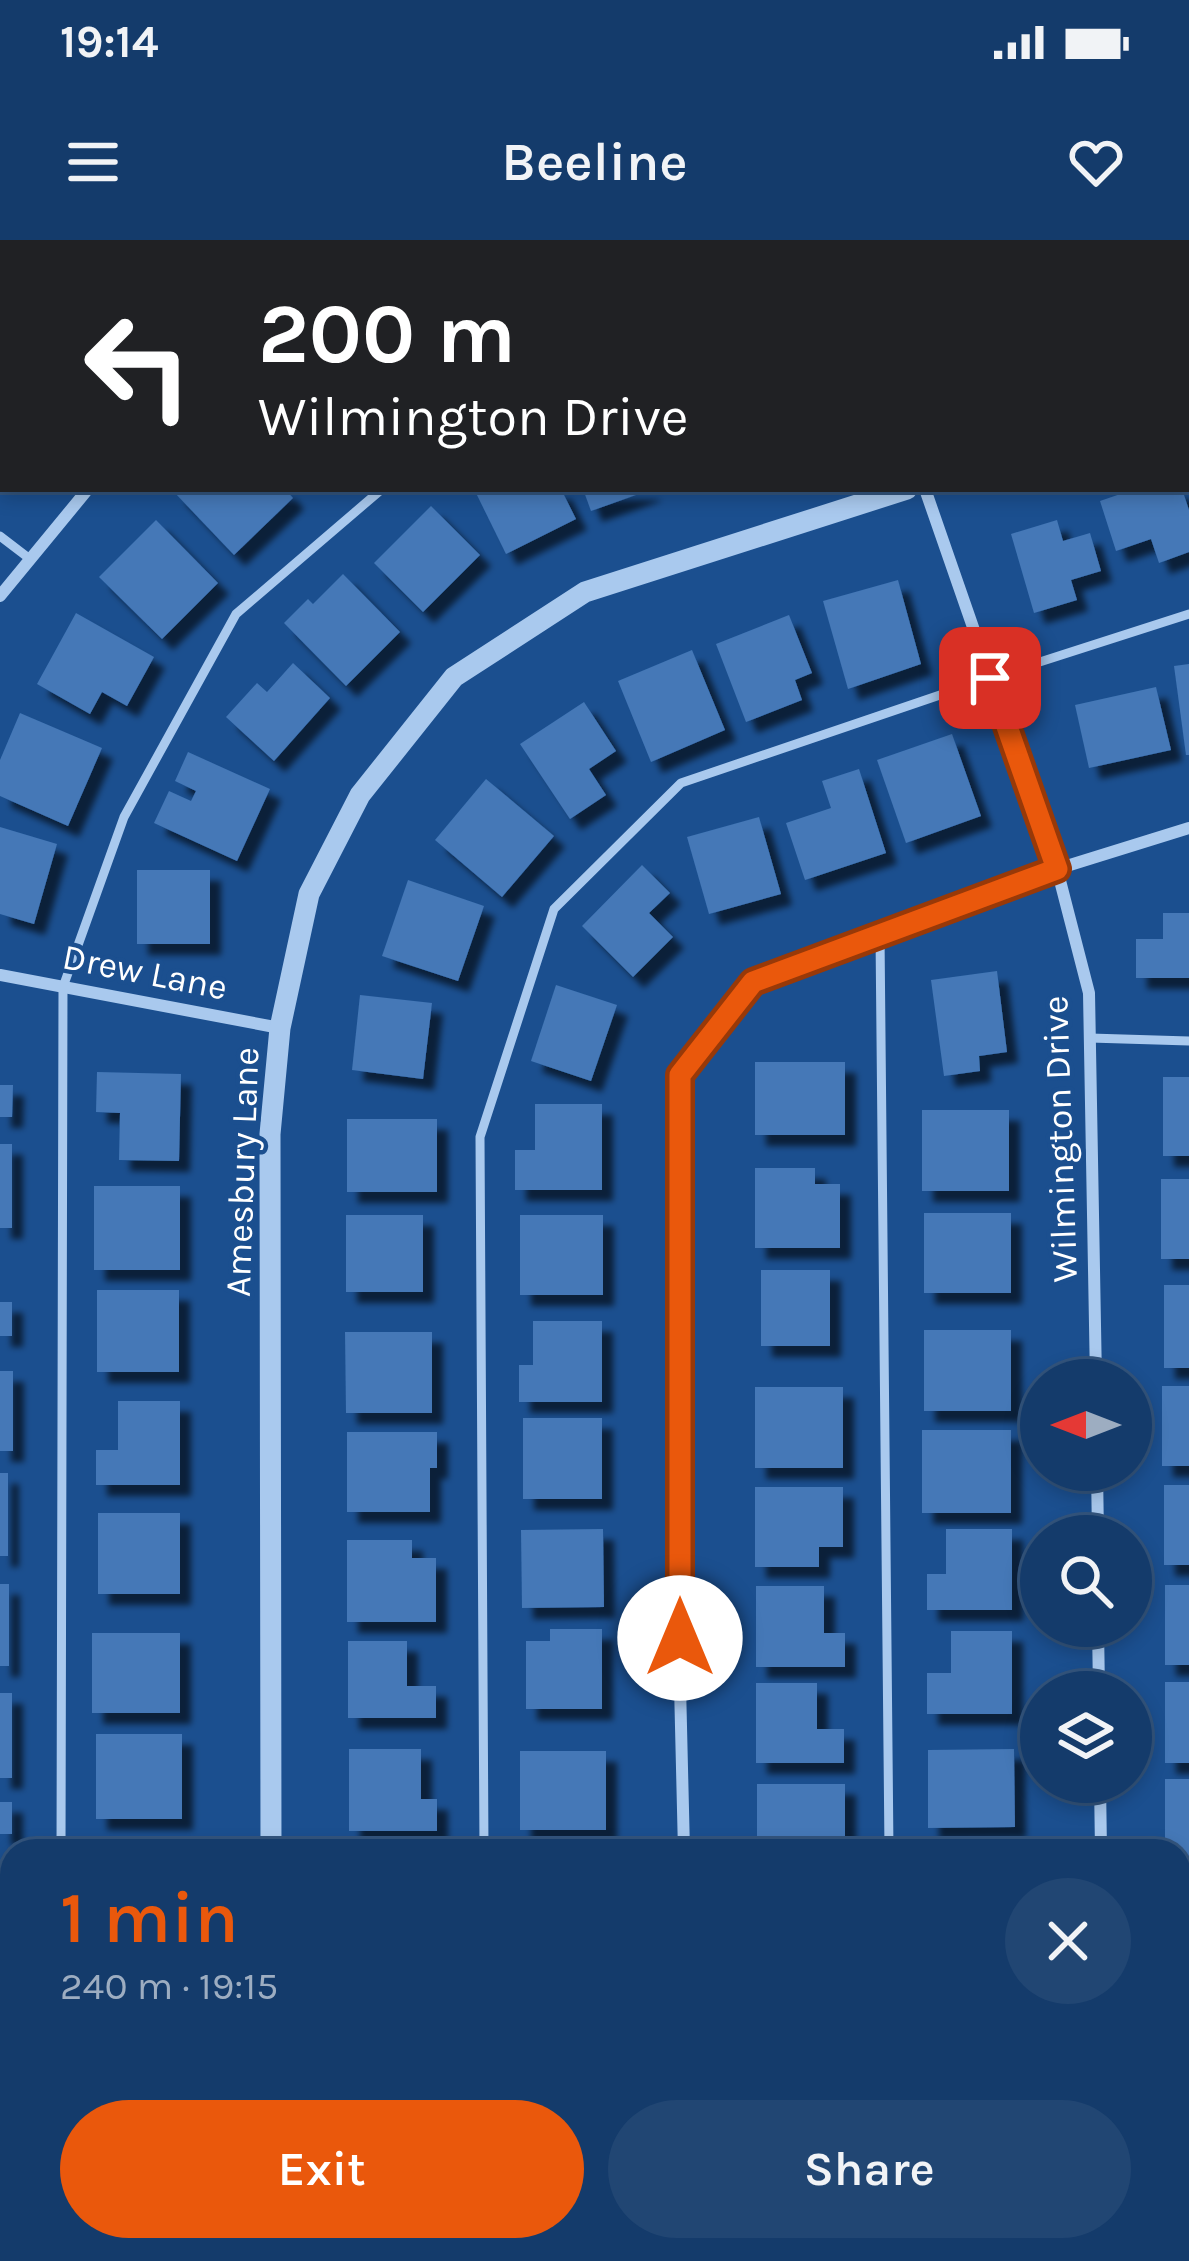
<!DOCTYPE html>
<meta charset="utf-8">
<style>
:root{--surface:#143b6b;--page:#214673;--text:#f1f3f6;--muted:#9dadc1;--line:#33557e;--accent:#ea580c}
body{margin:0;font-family:Karla,sans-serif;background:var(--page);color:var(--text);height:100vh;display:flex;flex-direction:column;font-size:45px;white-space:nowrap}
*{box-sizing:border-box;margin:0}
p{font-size:39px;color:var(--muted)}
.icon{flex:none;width:66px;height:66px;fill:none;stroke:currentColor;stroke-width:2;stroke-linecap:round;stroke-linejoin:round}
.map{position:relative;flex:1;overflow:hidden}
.drawer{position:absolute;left:0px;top:1599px;width:1191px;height:423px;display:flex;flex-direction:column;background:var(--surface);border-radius:36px 36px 0 0;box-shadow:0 6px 18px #0003,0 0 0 3px var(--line)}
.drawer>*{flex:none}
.hud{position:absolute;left:0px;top:0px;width:1191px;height:252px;box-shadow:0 6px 18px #0003,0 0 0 3px var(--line);background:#202124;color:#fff;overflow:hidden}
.needle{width:78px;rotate:270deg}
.fabs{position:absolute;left:1020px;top:1119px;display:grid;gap:24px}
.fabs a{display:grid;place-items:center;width:132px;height:132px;border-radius:50%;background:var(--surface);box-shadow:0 6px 18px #0003,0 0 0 3px var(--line);font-size:60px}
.pin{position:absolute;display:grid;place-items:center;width:102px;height:102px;color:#fff;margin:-51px;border-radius:24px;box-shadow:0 6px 18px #0006}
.me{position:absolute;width:132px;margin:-66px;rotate:0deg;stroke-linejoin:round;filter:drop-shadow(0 0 9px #0008)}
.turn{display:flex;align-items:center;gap:42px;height:252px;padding:0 60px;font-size:54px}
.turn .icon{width:156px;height:156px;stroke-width:2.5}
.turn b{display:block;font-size:84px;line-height:102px}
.round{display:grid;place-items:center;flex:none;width:126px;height:126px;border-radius:63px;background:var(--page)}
.head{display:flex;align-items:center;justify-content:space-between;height:204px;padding:0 60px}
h1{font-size:72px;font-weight:600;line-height:90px;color:var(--accent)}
.primary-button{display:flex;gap:24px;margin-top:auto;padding:24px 60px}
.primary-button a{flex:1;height:138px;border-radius:72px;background:var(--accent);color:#fff;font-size:48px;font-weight:600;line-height:138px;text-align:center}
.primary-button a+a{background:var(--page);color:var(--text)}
.status{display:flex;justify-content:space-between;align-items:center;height:84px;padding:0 60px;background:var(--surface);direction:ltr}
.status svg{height:33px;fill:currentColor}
header{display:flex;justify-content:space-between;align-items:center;height:156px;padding:0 60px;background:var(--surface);font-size:54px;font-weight:600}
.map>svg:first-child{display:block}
</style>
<div class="status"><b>19:14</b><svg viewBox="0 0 49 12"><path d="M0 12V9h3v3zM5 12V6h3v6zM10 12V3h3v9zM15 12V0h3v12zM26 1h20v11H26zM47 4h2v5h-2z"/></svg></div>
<header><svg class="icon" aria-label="menu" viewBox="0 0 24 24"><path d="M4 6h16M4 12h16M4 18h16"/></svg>Beeline<svg class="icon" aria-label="heart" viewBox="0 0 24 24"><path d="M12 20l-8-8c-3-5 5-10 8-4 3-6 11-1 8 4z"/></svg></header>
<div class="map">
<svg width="1189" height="2021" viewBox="0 0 1189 2021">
<defs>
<filter id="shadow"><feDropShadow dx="11" dy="11" stdDeviation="3" flood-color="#0009"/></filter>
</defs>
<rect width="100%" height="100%" fill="#1b4f8f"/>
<g fill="#4478b7" filter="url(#shadow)">
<path d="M178,249H285L293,258L234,315L174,252Z"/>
<path d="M474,249H561L576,279L506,314Z"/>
<path d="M583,249H650V250L591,271Z"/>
<path d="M1135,249H1182L1189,270V312L1159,323L1151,299L1116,311L1100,261Z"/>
<path d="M431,266L480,315L423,372L374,323Z"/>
<path d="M156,280L218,343L162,399L99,337Z"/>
<path d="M1057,280L1063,301L1090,293L1101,331L1071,340L1077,360L1034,373L1011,294Z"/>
<path d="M343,334L400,392L346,446L284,383L308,359L313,364Z"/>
<path d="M898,340L921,424L848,449L823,361Z"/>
<path d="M76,373L154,417L127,466L102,452L90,474L37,444Z"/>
<path d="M789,375L812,433L795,440L802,460L746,482L716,404Z"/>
<path d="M692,410L725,490L651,522L618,441Z"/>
<path d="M293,423L330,458L274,521L226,477L257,443L267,452Z"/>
<path d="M1189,424V515H1186L1174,426Z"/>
<path d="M1156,447L1171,510L1089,528L1075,465Z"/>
<path d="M584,462L616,511L589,529L606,555L570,579L520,504Z"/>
<path d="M20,473L102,508L68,586L0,556V520Z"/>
<path d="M952,494L981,576L906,603L877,520Z"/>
<path d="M188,512L270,549L237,621L154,583L169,551L191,561L196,551L175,541Z"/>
<path d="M859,529L886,613L805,640L786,583L831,568L822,541Z"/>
<path d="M486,539L554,596L502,657L435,600Z"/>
<path d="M759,577L781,654L709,674L687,597Z"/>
<path d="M0,587L57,604L34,684L0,674Z"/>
<path d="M642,625L670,653L649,673L673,697L633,737L582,686Z"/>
<rect x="137" y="630" width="73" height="74"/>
<path d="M408,640L484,666L458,741L382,716Z"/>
<path d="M1163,673H1189V738H1136V699H1163Z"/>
<path d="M997,731L1007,812L979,816L980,831L944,836L931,740Z"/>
<path d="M556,745L617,765L591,841L531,821Z"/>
<path d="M360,755L432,763L423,839L352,830Z"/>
<rect x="755" y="822" width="90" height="73"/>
<path d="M97,832L181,834L179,921L119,920L120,873L96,872Z"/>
<rect x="1163" y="837" width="26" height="79"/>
<path d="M0,845H13L12,877H0Z"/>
<path d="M535,864H602V950H515V910H535Z"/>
<rect x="922" y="870" width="87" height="81"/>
<rect x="347" y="879" width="90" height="73"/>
<rect x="0" y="904" width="12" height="84"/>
<path d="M755,928H815V944H840V1008H755Z"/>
<rect x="1161" y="939" width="28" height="80"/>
<rect x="94" y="946" width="86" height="84"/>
<rect x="924" y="973" width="87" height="80"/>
<rect x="346" y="975" width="77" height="77"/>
<rect x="520" y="975" width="83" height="80"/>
<rect x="761" y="1030" width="69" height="76"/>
<rect x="1164" y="1045" width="25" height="83"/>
<rect x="97" y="1050" width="82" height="82"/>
<rect x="0" y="1062" width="12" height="34"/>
<path d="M533,1081H602V1162H519V1125H533Z"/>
<rect x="924" y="1090" width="87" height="81"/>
<path d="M345,1092H432V1173H346Z"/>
<rect x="0" y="1131" width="13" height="80"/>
<rect x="1162" y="1146" width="27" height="80"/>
<rect x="755" y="1147" width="88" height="81"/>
<path d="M118,1161H180V1245H96V1210H118Z"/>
<rect x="523" y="1178" width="79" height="81"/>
<rect x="922" y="1190" width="89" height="83"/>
<path d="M347,1192H437V1228H430V1272H347Z"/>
<rect x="0" y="1233" width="8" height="83"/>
<rect x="1164" y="1245" width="25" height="80"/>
<path d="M755,1247H843V1307H819V1327H755Z"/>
<rect x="98" y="1273" width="82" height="81"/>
<path d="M603,1289L604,1367L522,1368L521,1290Z"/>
<path d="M946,1289H1012V1370H927V1334H946Z"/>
<path d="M347,1300H412V1318H436V1382H347Z"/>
<rect x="0" y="1344" width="9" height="82"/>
<rect x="1165" y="1345" width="24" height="80"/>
<path d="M756,1346H824V1393H845V1427H756Z"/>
<path d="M550,1389H602V1469H526V1401H550Z"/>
<path d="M951,1391H1012V1474H927V1433H951Z"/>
<rect x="92" y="1393" width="88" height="80"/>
<path d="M348,1401H407V1446H436V1478H348Z"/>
<rect x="1165" y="1442" width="24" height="81"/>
<path d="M756,1443H817V1489H844V1523H756Z"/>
<rect x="0" y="1453" width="12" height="85"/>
<rect x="96" y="1494" width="86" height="85"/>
<path d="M349,1509H421V1559H437V1591H349Z"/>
<path d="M1014,1509L1015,1587L928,1588V1510Z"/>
<rect x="520" y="1511" width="86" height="79"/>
<path d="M1165,1539H1189V1621H1179V1611H1165Z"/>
<rect x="757" y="1544" width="88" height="67"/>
<rect x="0" y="1562" width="12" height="32"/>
<rect x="93" y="1606" width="88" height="5"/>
<rect x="1179" y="1637" width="10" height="82"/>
<rect x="0" y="1679" width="10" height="81"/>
<rect x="1179" y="1738" width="10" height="82"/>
<rect x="0" y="1790" width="12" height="81"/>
<rect x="1179" y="1837" width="10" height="81"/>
<rect x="0" y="1892" width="12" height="86"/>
<rect x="1179" y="1936" width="10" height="72"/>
<rect x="101" y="2010" width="80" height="11"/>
<rect x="352" y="2010" width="80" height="11"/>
<rect x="533" y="2010" width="70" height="11"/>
<rect x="761" y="2010" width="87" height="11"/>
<rect x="928" y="2010" width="89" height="11"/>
</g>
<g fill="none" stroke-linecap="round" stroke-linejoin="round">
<g stroke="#a9c9ee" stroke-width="9">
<path d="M31,3L35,0"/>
<path d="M955,3L963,0"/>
<path d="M0,31L3,28"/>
<path d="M0,296L30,319"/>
<path d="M880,695L889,1611"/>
<path d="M1090,798L1189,801"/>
<path d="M61,1611L63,747L124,577L236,374L382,249"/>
<path d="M484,1611L480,897L554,669L681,543L990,438L1189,374"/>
<path d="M0,1658H12"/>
<path d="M486,2010L487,2021"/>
<path d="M892,2010V2021"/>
<path d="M60,2021V2010"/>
</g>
<g stroke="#a9c9ee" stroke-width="12">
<path d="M382,3L389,0"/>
<path d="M925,249L1057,629L1089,753L1096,1140"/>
<path d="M0,356L88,249"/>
<path d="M0,735L280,788"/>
<path d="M1097,1230L1098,1296"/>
<path d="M1098,1386L1099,1452"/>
<path d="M1100,1542L1101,1611"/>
<path d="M684,1611L680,1445V835L753,742L1057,629L1189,588"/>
<path d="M692,2010V2021"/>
<path d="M1105,2010V2021"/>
</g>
<g stroke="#a9c9ee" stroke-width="21">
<path d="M1188,145L1189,144"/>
<path d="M271,1611L270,894L280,788L309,654L360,555L454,437L585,352L907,249"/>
<path d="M271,2010V2021"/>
</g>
</g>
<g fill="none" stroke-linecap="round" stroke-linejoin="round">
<defs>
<path id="route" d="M680,1398V835L753,742L1057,629L990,438"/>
</defs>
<use href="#route" stroke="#983908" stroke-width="30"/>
<use href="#route" stroke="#ea580c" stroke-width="21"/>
</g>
<g text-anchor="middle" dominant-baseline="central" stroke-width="9" stroke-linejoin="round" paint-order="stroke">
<g font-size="36" fill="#fff" stroke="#1b4f8f">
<text transform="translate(145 732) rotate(11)">Drew Lane</text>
<text transform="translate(1060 899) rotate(-92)">Wilmington Drive</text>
<text transform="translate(242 932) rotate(-88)">Amesbury Lane</text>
</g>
</g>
</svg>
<div class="fabs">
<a><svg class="needle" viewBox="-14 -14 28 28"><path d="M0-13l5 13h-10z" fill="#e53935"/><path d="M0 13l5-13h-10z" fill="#9dadc1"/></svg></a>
<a><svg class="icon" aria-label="search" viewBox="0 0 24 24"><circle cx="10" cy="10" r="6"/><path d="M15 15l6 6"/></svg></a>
<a><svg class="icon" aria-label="layers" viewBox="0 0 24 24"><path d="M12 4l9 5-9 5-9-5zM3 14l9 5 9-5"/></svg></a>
</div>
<div class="pin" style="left:990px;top:438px;background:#d93025"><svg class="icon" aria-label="arrive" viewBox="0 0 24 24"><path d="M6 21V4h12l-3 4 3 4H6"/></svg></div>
<svg class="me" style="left:680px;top:1398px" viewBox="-20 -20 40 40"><circle r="19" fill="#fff"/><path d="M0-13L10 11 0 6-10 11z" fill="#ea580c"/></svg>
<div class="hud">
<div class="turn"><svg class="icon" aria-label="left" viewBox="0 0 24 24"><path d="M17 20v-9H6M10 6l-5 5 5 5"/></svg><div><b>200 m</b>Wilmington Drive</div></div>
</div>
<section class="drawer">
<div class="head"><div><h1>1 min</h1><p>240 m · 19:15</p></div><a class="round"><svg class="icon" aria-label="close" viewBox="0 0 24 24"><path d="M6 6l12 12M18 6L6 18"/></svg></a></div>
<div class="primary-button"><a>Exit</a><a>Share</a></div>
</section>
</div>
